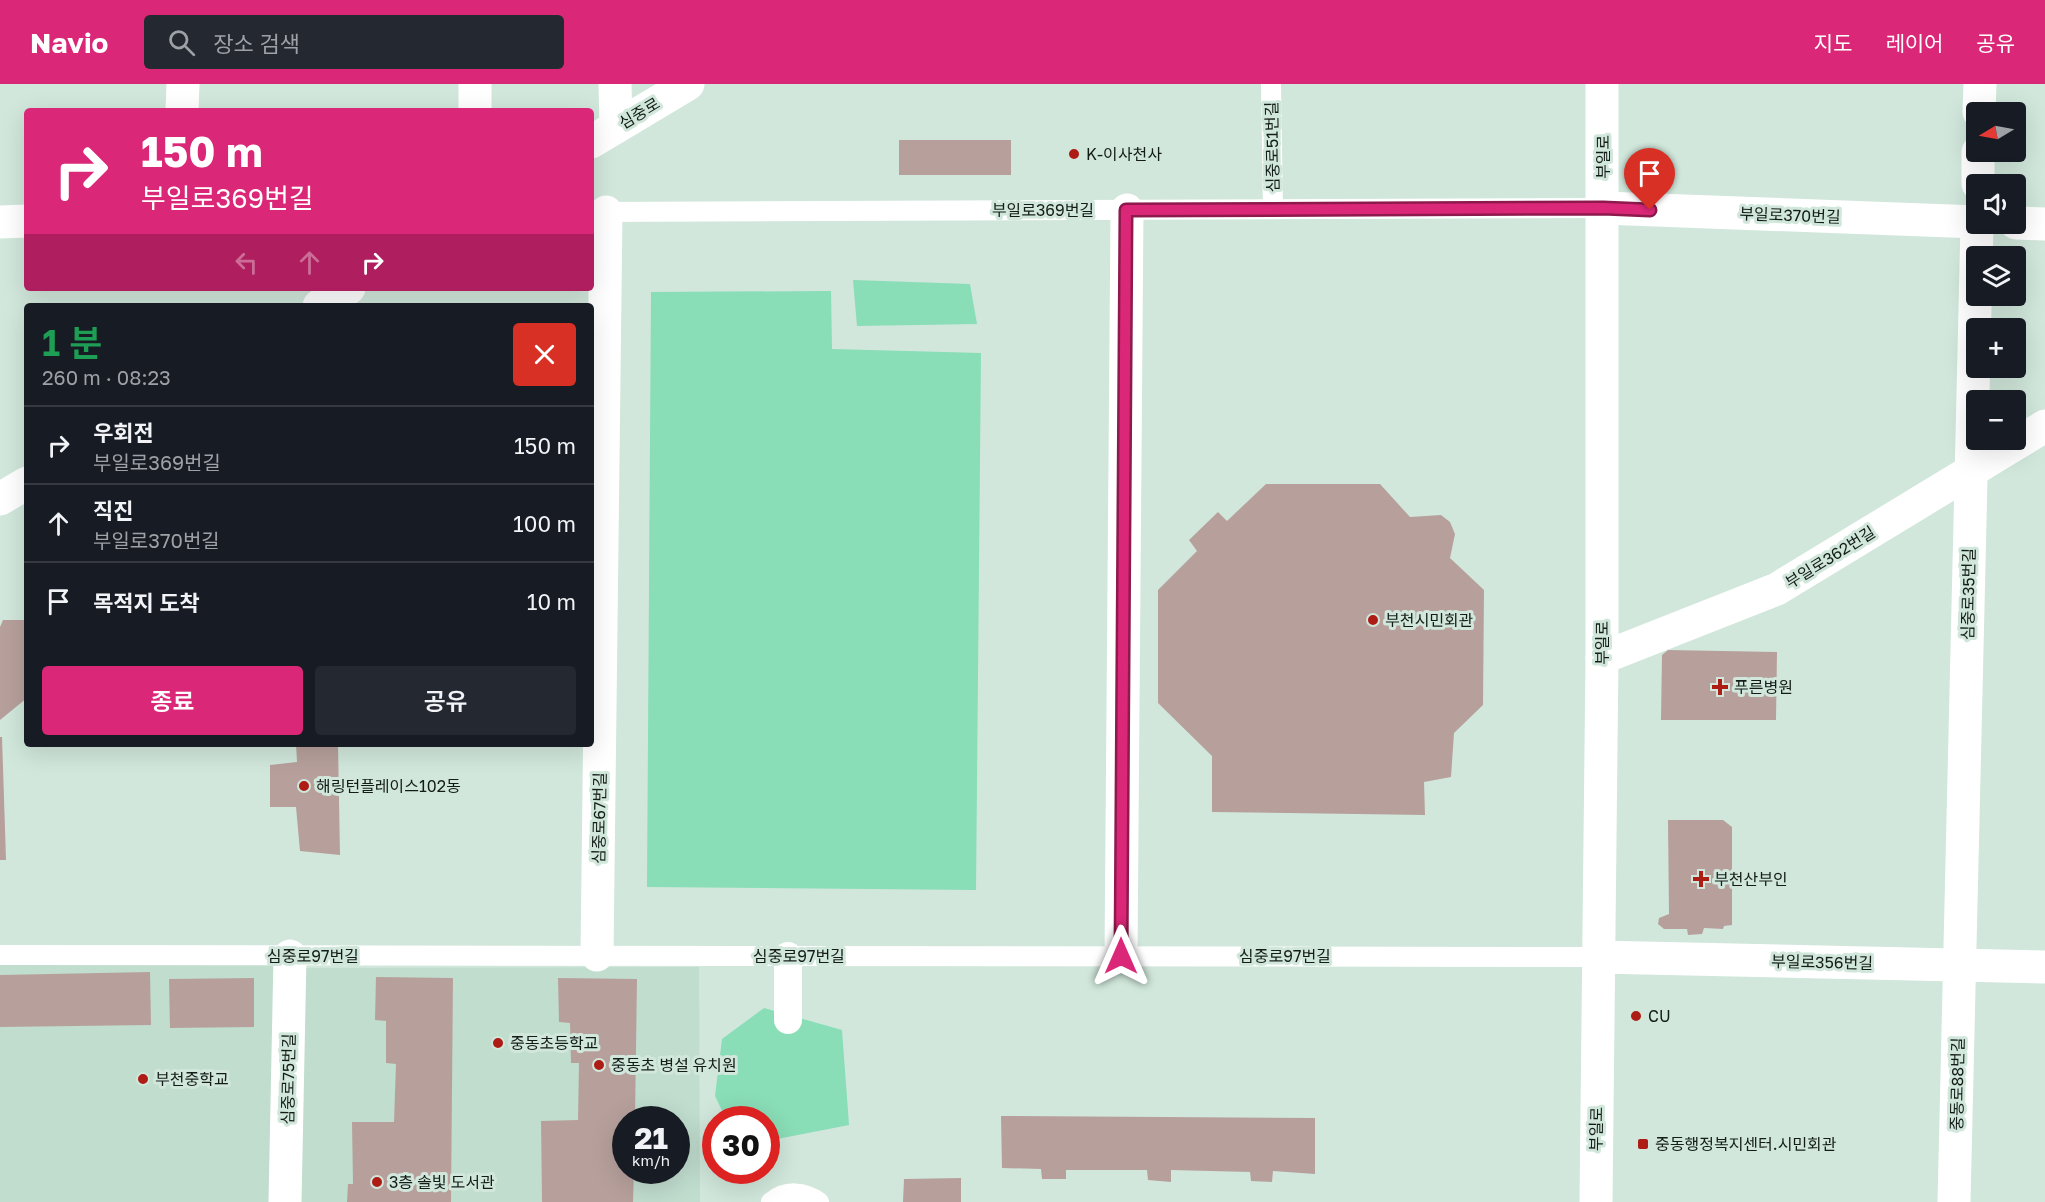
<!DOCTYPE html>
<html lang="ko">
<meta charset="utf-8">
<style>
:root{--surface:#171b24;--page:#242831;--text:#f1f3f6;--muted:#9ea1a6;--line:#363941;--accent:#db2777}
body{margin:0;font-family:"Golos Text","Noto Sans KR",sans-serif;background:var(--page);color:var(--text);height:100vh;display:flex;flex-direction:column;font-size:22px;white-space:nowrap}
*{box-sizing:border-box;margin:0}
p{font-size:20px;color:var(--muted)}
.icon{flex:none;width:33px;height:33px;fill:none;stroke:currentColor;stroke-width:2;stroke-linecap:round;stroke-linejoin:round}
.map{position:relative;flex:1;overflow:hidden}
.side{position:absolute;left:24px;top:219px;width:570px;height:444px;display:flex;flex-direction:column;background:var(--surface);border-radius:6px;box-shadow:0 6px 24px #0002}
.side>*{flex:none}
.banner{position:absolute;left:24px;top:24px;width:570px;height:183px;border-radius:6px;box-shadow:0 6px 24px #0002;background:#db2777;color:#fff;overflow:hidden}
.needle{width:39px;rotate:260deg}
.fabs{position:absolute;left:1966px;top:18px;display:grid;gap:12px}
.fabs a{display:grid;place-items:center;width:60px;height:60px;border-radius:6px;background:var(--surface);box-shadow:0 6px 24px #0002;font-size:30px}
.speed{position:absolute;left:612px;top:1022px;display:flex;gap:12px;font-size:30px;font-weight:700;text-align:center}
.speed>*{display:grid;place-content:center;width:78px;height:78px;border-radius:50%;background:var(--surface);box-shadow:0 6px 24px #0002;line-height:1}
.speed small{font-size:15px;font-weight:400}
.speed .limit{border:9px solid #d22;background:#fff;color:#111}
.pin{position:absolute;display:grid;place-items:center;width:51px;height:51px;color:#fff;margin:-62px -26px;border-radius:50% 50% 50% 0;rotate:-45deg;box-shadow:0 0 6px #0007}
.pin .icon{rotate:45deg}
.me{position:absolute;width:66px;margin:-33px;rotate:0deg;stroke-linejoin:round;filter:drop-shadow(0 0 4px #0008)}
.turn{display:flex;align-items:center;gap:21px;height:126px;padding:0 18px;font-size:27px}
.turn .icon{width:78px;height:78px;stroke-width:2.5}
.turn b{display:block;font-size:42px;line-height:51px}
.lanes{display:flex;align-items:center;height:57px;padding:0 18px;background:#0003;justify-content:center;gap:30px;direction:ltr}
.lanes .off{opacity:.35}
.round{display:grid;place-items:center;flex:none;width:63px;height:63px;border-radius:6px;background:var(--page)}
.summary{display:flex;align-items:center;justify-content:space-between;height:102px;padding:0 18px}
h1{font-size:36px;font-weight:600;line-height:45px;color:#1e9e55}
.action{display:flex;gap:12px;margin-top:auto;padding:12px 18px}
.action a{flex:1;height:69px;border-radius:6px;background:var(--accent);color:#fff;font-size:24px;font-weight:600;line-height:69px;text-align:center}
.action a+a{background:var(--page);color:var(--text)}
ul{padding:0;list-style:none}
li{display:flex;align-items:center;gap:18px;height:78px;padding:0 18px;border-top:2px solid var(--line)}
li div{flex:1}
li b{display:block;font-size:22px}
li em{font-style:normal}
header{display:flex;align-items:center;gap:36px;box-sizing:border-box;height:84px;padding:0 30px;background:var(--accent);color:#fff}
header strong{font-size:28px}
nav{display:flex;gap:33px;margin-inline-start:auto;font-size:21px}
.search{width:420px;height:54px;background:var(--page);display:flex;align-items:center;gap:15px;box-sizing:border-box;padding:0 21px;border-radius:6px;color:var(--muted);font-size:22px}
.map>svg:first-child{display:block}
</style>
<header>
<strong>Navio</strong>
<div class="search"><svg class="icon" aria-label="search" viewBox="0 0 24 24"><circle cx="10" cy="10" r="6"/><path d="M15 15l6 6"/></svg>장소 검색</div>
<nav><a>지도</a><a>레이어</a><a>공유</a></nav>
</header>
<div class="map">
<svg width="2045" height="1118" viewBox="0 0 2045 1118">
<rect width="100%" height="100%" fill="#d1e7db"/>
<g fill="#c0ddce" fill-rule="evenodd">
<path d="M0,871L290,872L283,1118H0Z"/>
<path d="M699,883L700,1118H295L297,884ZM626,1035H676V1086H626Z"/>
</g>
<g fill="#89ddb7">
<path d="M853,196L970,200L977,240L857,242Z"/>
<path d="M831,207L832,265L981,269L976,806L647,803L651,208Z"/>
<path d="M764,924L842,946L849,1041L767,1057L766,1035H726L715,1012L722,955Z"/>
</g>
<g fill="#b7a09c">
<rect x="899" y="56" width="112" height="35"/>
<path d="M1266,400H1380L1410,433L1441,431L1450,438L1455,450L1450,474L1484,506L1483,621L1454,649L1451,693L1424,698L1425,731L1212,728V672L1158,619V506L1197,467L1189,456L1218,428L1227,437Z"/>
<path d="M3,536H27V614L0,636V543Z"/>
<path d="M1668,566L1777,568L1776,636H1661L1662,571Z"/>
<path d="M0,653H2L6,776H0Z"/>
<path d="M296,660H338L340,771L300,767L296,723H270V681L297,678Z"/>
<path d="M1668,736H1723L1732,743V841L1724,842L1723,845L1704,844L1702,850L1688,851L1687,845H1664L1658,840L1659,834L1669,830Z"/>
<path d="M150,888L151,941L0,943V891Z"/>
<path d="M376,893L453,894L451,1118H347L348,1100H353L352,1038H394L396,980L386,979V937L375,936Z"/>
<path d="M254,894V943L170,944L169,895Z"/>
<path d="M558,894L637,895L635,1035H626V1086H634L633,1118H542L541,1037L578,1036L579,979H571L570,939L559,938Z"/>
<path d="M1001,1032L1315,1034V1090L1273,1087L1272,1098L1251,1097L1250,1088L1171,1086V1098L1148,1096L1147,1086H1066V1095H1042L1041,1085L1002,1084Z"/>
<path d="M961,1094V1118H903L904,1095Z"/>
</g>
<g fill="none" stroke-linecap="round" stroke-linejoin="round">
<g stroke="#fff" stroke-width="20">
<path d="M1271,0L1273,125"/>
<path d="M597,128L1603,124"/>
<path d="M0,871L1598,873"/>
<path d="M771,1118C785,1106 804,1107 819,1118"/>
</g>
<path stroke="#fff" stroke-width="28" d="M788,872V936"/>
<g stroke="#fff" stroke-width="33">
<path d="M615,0L616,43"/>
<path d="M182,27L183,0"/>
<path d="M475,27V0"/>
<path d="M1979,28L1980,0"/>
<path d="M1978,100V68"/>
<path d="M1603,124L1977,138"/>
<path d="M0,138L27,137"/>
<path d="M2016,139L2045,140"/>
<path d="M1602,574L1777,505L2045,342"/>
<path d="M597,871L606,128"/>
<path d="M1121,872L1127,126"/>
<path d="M1598,873L2045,883"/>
<path d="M285,1118L290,872"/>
<path d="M1954,1118L1977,140"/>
</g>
<g stroke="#fff" stroke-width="33">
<path d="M591,58L688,0"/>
<path d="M319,222L349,204"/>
<path d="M0,415L27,399"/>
<path d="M1596,1118L1602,574V0"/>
</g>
</g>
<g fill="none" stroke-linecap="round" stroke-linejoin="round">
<defs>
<path id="route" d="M1121,872L1126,126L1603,124L1650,126"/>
</defs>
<use href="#route" stroke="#8e194d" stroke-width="15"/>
<use href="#route" stroke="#db2777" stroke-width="10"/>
</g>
<g fill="#ad1c15" stroke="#d1e7db" stroke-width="2">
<circle cx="1074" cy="70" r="6"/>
<circle cx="1373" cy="536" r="6"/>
<path d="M1717 594h6v6h6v6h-6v6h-6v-6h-6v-6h6z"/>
<circle cx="304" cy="702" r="6"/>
<path d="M1698 786h6v6h6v6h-6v6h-6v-6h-6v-6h6z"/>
<circle cx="1636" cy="932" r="6"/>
<circle cx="498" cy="959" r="6"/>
<circle cx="599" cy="981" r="6"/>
<circle cx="143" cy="995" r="6"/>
<rect x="1637" y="1054" width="12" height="12" rx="3"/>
<circle cx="377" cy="1098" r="6"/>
</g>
<g text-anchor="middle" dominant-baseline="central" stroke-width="6" stroke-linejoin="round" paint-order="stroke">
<g font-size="16" fill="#141c18" stroke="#d1e7db">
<text transform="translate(639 29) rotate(-31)">심중로</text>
<text transform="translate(1272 63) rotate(-91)">심중로51번길</text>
<text transform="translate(1603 73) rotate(-90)">부일로</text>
<text x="1043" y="126">부일로369번길</text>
<text transform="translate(1790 131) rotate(2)">부일로370번길</text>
<text transform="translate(1830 473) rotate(-32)">부일로362번길</text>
<text transform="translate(1968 510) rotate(-89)">심중로35번길</text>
<text transform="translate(1602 559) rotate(-90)">부일로</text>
<text transform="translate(599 734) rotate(-89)">심중로67번길</text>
<text x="313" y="872">심중로97번길</text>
<text x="799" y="872">심중로97번길</text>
<text x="1285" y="872">심중로97번길</text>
<text transform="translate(1822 878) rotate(1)">부일로356번길</text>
<text transform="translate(288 995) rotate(-89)">심중로75번길</text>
<text transform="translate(1957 1000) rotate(-89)">중동로88번길</text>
<text transform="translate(1596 1045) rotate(-89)">부일로</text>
</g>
<g font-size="16" fill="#141c18" stroke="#d1e7db" text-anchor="start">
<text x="1086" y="70">K-이사천사</text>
<text x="1385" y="536">부천시민회관</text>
<text x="1734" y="603">푸른병원</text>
<text x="316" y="702">해링턴플레이스102동</text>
<text x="1714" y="795">부천산부인</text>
<text x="1648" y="932">CU</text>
<text x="510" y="959">중동초등학교</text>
<text x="611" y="981">중동초 병설 유치원</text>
<text x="155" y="995">부천중학교</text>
<text x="1655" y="1060">중동행정복지센터.시민회관</text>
<text x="389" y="1098">3층 솔빛 도서관</text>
</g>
</g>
</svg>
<div class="fabs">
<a><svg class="needle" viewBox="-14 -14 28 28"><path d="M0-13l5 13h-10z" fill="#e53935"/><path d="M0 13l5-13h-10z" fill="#9ea1a6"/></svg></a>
<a><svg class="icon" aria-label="sound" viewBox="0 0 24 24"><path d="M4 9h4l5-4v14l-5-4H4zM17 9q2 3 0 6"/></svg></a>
<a><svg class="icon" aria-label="layers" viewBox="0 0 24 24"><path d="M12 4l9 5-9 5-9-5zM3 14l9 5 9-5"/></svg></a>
<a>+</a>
<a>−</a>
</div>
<div class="speed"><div>21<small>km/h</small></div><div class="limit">30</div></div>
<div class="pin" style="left:1650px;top:126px;background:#d93025"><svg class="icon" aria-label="arrive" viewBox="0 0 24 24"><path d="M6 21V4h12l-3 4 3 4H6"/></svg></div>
<svg class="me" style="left:1121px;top:872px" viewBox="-20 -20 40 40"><path d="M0-17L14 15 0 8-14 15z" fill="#db2777" stroke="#fff" stroke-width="4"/></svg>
<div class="banner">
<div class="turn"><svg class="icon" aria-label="right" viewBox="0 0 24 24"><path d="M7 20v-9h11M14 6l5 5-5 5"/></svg><div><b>150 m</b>부일로369번길</div></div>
<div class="lanes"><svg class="icon off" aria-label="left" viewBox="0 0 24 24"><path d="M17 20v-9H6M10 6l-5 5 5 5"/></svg><svg class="icon off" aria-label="ahead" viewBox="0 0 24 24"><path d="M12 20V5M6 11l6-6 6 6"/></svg><svg class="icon" aria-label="right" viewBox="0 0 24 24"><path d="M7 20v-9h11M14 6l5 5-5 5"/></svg></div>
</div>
<section class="side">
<div class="summary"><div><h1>1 분</h1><p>260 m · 08:23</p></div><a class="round" style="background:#d93025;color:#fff"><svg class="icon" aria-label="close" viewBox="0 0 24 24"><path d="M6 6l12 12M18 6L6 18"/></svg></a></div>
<ul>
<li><svg class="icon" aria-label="right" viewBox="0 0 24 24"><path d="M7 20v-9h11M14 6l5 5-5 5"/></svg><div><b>우회전</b><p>부일로369번길</p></div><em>150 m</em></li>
<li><svg class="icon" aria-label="ahead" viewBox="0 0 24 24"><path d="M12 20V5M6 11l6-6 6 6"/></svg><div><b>직진</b><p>부일로370번길</p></div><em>100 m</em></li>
<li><svg class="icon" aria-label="arrive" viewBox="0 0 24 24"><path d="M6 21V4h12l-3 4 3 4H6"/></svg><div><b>목적지 도착</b></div><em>10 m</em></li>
</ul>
<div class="action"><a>종료</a><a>공유</a></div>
</section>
</div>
